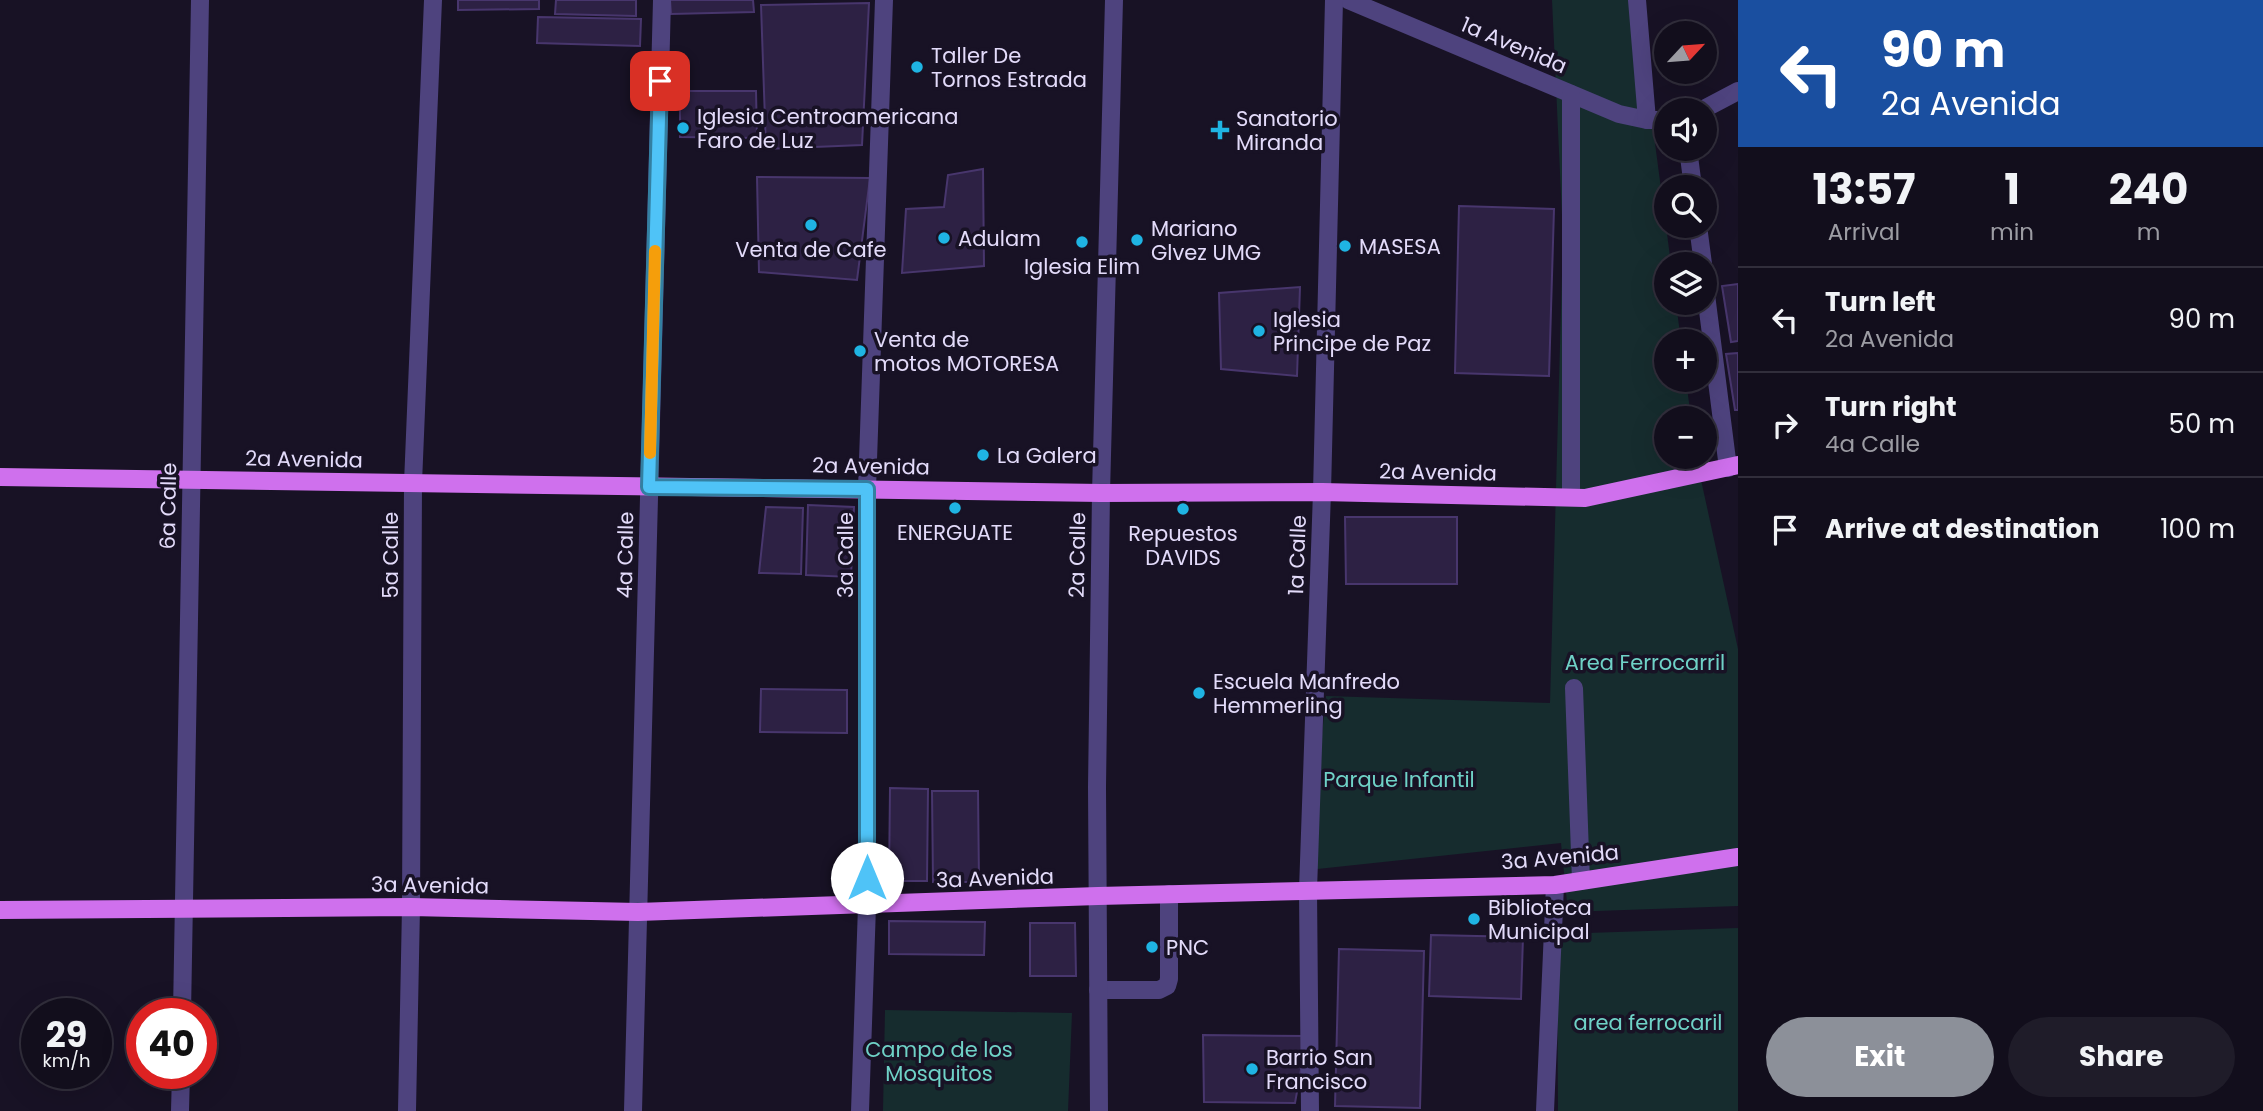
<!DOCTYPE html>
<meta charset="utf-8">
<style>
:root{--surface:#120e1c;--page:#1f1c29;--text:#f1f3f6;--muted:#9c9ca3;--line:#312e3b;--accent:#8c9099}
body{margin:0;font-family:Poppins,sans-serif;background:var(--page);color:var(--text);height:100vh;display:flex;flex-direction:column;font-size:26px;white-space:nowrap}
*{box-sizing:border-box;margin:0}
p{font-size:23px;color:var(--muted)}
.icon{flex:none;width:38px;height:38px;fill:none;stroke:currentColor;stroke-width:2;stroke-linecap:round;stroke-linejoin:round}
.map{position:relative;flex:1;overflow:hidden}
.side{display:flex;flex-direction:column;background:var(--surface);width:525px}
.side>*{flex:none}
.hud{background:#1a4fa0;color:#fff;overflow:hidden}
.needle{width:46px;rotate:64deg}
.controls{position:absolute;left:1654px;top:21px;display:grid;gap:14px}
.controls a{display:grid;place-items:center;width:63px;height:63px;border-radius:50%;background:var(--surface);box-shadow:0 7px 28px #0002,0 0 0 2px var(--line);font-size:35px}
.speed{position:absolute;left:21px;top:998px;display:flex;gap:14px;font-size:35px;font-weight:700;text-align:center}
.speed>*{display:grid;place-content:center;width:91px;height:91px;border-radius:50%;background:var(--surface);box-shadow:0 7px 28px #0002,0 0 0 2px var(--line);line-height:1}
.speed small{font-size:18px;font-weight:400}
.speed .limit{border:10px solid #d22;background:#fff;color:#111}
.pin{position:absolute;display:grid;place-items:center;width:60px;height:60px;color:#fff;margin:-30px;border-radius:14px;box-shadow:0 4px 10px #0006}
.me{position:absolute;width:77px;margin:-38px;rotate:0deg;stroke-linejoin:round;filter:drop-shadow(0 0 5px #0008)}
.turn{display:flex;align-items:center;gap:24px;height:147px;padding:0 28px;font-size:32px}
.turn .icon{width:91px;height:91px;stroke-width:2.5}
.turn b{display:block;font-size:49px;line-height:60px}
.eta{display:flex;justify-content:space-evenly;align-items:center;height:119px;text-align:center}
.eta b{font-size:42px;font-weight:700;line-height:49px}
.primary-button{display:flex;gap:14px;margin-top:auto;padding:14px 28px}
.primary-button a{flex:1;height:80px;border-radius:42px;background:var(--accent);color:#fff;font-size:28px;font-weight:700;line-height:80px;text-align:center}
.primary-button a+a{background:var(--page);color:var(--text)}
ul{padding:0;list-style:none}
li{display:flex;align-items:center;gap:21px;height:105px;padding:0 28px;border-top:2px solid var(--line)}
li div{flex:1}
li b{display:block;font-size:26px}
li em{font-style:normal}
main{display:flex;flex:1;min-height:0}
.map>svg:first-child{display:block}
</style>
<main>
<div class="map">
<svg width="1738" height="1111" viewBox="0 0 1738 1111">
<rect width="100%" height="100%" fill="#181225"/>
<g fill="#162c2e">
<path d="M1552,0H1636L1671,264H1666V303H1676L1681,341H1666V380H1686L1691,418H1666V457H1696L1738,649V906L1568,912L1561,843L1308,870L1326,696L1550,703L1563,238Z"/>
<path d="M1738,928V1111H1558L1557,934Z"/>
<path d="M885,1010L1072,1013L1068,1111H883Z"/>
</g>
<g fill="#2d2144" stroke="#48366d" stroke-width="2">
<path d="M458,0H539V9L458,10Z"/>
<path d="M556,0H636V16L555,14Z"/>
<path d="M670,0H753L754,12L671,14Z"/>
<path d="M869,3L862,145L766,149L761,5Z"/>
<path d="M538,17L641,19L640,46L537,43Z"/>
<path d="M680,91H756L757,138L680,137Z"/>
<path d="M983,169L984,266L902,273L906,209L944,207L948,175Z"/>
<path d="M757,177L870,178L857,280L759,272Z"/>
<path d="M1459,206L1554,209L1549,376L1455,373Z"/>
<path d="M1738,284V341L1731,342L1722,286Z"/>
<path d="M1300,287L1297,376L1221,369L1219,293Z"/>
<path d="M1738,353V410H1735L1726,354Z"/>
<path d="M808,505L854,507L851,577L806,575Z"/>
<path d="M766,507L803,508L801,574L759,573Z"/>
<path d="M1345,517H1457V584H1346Z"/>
<path d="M761,689L847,690V733L760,732Z"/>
<path d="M890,788L928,789L927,881H889Z"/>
<path d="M932,791H978L979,882H933Z"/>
<path d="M889,921L985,922L984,955L889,954Z"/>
<path d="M1030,923H1075L1076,976H1030Z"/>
<path d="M1431,935L1523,937L1521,999L1429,996Z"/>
<path d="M1339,949L1424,951L1420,1108L1335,1106Z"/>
<path d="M1203,1035L1307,1036L1295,1103L1204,1102Z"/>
</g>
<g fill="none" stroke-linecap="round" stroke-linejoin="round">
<g stroke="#4e437e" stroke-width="18">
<path d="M1348,0L1619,114L1647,120H1666"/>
<path d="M1637,0L1647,120"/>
<path d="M1702,110L1738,91"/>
<path d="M1688,149L1693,187"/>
<path d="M1698,226L1703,264"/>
<path d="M1704,279L1728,468"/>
<path d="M1571,497V94"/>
<path d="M1574,688L1581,881"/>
<path d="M1098,990H1159L1167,986L1169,979V894"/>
<path d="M182,1013L200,0"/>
<path d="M180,1111L181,1073"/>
<path d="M407,1111L411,907L413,483L433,0"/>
<path d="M633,1111L662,0"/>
<path d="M860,1111L867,906V489L884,0"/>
<path d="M1099,1111L1097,787L1101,493L1114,0"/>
<path d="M1310,1111L1308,890L1322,492L1334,0"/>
<path d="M1545,1111L1555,885"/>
</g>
<g stroke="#cf70ed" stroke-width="18">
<path d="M0,477L1101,493L1322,492L1585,498L1738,465"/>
<path d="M0,910L411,907L638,912L1098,896L1555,885L1738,857"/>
</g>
</g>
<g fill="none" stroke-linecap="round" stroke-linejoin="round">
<defs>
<path id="route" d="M660,81L649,487L867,489V878"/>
</defs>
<use href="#route" stroke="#337fa1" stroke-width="18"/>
<use href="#route" stroke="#4fc3f7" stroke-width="12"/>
<path stroke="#f59e0b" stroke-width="12" d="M650,453L655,251"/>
</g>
<g fill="#1fb4e3" stroke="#181225" stroke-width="2.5">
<circle cx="917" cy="67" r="7"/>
<circle cx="683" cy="128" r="7"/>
<path d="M1216.5 119.5h7v7h7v7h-7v7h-7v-7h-7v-7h7z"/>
<circle cx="811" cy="225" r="7"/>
<circle cx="944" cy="238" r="7"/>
<circle cx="1137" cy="240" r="7"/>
<circle cx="1082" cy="242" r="7"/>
<circle cx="1345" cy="246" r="7"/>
<circle cx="1259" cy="331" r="7"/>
<circle cx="860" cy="351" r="7"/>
<circle cx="983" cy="455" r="7"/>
<circle cx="955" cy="508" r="7"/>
<circle cx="1183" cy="509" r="7"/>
<circle cx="1199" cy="693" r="7"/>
<circle cx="1474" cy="919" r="7"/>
<circle cx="1152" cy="947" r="7"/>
<circle cx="1252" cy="1069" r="7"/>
</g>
<g text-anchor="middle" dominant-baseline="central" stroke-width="7" stroke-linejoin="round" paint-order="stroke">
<g font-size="21" fill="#e3dbfa" stroke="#181225">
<text transform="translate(1514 45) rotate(23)">1a Avenida</text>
<text transform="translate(304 459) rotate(1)">2a Avenida</text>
<text transform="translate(871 466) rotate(1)">2a Avenida</text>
<text transform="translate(1438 472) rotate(1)">2a Avenida</text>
<text transform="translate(168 506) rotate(-89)">6a Calle</text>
<text transform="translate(390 555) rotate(-90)">5a Calle</text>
<text transform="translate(625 555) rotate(-89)">4a Calle</text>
<text transform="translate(845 555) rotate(-90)">3a Calle</text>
<text transform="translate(1077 555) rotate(-89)">2a Calle</text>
<text transform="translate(1297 555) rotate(-88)">1a Calle</text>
<text transform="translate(1560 857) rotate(-5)">3a Avenida</text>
<text transform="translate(995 878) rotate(-2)">3a Avenida</text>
<text transform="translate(430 885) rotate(1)">3a Avenida</text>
</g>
<g font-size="21" fill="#e3dbfa" stroke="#181225" text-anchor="start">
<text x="931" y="55">Taller De<tspan x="931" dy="24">Tornos Estrada</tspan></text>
<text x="697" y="116">Iglesia Centroamericana<tspan x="697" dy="24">Faro de Luz</tspan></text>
<text x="1236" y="118">Sanatorio<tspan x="1236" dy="24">Miranda</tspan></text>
<text x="1151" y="228">Mariano<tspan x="1151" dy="24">Glvez UMG</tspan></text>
<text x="958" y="238">Adulam</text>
<text x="1359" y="246">MASESA</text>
<text x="811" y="249" text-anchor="middle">Venta de Cafe</text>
<text x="1082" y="266" text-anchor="middle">Iglesia Elim</text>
<text x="1273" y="319">Iglesia<tspan x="1273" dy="24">Principe de Paz</tspan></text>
<text x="874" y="339">Venta de<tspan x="874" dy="24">motos MOTORESA</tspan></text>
<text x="997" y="455">La Galera</text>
<text x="955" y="532" text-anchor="middle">ENERGUATE</text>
<text x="1183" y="533" text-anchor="middle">Repuestos<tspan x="1183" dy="24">DAVIDS</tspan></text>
<text x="1213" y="681">Escuela Manfredo<tspan x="1213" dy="24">Hemmerling</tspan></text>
<text x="1488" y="907">Biblioteca<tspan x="1488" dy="24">Municipal</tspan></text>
<text x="1166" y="947">PNC</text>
<text x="1266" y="1057">Barrio San<tspan x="1266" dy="24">Francisco</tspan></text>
</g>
<g font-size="21" fill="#6fd2c7" stroke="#181225">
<text x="1645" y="662">Area Ferrocarril</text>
<text x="1399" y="779">Parque Infantil</text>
<text x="1648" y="1022">area ferrocaril</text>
<text x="939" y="1049">Campo de los<tspan x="939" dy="24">Mosquitos</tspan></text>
</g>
</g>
</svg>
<div class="controls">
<a><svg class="needle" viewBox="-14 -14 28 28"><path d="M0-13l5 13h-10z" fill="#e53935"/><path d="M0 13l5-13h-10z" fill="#9c9ca3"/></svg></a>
<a><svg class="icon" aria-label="sound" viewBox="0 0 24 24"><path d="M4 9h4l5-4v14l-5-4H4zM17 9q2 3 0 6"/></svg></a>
<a><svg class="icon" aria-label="search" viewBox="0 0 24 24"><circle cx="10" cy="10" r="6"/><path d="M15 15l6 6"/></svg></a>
<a><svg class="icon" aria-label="layers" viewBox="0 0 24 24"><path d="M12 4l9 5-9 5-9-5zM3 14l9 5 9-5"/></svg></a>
<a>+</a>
<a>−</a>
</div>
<div class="speed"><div>29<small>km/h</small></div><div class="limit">40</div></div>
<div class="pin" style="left:660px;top:81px;background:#d93025"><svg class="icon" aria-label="arrive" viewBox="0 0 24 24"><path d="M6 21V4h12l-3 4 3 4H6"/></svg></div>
<svg class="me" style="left:867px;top:878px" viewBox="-20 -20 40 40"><circle r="19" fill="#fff"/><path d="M0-13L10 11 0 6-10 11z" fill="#4fc3f7"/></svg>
</div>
<section class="side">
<div class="hud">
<div class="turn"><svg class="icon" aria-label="left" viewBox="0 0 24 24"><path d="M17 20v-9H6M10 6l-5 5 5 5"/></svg><div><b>90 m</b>2a Avenida</div></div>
</div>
<div class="eta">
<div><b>13:57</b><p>Arrival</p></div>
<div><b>1</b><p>min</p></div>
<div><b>240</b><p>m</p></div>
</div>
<ul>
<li><svg class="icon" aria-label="left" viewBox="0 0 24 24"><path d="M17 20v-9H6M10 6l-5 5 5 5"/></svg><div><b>Turn left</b><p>2a Avenida</p></div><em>90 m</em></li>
<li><svg class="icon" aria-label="right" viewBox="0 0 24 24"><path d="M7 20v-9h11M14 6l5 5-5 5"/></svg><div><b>Turn right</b><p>4a Calle</p></div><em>50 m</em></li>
<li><svg class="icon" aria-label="arrive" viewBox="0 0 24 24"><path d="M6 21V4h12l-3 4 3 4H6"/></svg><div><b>Arrive at destination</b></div><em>100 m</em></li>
</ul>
<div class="primary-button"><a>Exit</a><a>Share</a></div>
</section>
</main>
